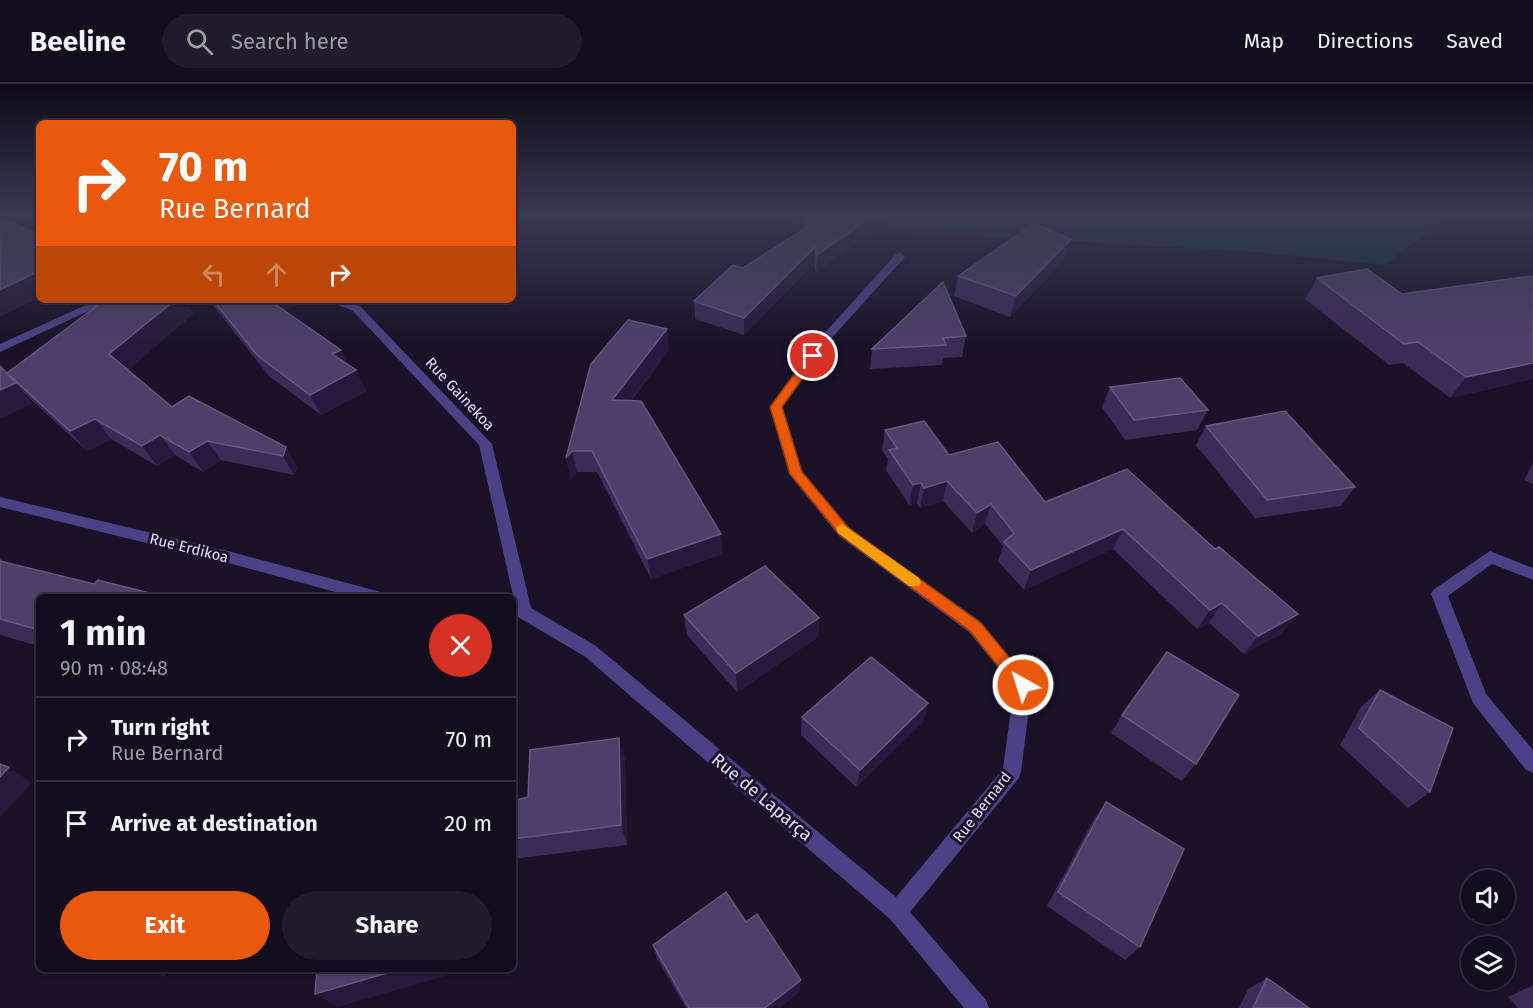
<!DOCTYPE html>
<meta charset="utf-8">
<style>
:root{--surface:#130e1e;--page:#201c2b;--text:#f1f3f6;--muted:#9d9ca4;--line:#322e3c;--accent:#ea580c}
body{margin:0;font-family:"Fira Sans",sans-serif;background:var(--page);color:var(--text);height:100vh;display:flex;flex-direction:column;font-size:22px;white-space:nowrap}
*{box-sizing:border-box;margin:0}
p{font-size:20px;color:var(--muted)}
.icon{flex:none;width:33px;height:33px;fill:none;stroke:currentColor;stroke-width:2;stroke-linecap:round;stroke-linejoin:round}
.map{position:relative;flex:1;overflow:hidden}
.drawer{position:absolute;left:36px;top:510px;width:480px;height:378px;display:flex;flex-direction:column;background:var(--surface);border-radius:9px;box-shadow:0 2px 4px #0004,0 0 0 2px var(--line)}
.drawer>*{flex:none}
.top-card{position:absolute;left:36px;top:36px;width:480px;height:183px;border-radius:9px;box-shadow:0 2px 4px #0004,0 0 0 2px var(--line);background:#ea580c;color:#fff;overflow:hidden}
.buttons{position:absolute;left:1461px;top:786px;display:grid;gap:12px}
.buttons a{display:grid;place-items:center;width:54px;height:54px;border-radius:50%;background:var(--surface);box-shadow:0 2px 4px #0004,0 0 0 2px var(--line);font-size:30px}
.pin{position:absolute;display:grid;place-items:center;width:51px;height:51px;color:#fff;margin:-26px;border:3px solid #fff;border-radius:50%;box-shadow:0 2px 6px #0007}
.me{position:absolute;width:66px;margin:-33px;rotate:321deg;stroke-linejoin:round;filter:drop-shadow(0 0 4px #0008)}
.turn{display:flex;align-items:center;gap:21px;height:126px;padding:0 24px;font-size:27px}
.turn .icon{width:78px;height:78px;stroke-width:2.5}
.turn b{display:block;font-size:42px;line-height:51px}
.lanes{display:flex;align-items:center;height:57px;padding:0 24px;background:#0003;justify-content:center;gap:30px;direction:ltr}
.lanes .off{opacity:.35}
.round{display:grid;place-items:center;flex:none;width:63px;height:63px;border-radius:32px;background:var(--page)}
.head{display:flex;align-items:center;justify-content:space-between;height:102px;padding:0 24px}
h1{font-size:36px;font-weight:700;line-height:45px}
.button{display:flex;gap:12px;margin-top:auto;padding:12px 24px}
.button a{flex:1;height:69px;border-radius:36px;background:var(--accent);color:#fff;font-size:24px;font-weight:700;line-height:69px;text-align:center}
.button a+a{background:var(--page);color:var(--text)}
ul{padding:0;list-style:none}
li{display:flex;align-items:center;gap:18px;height:84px;padding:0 24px;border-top:2px solid var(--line)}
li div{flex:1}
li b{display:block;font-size:22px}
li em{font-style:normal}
header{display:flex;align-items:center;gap:36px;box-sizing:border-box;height:84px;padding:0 30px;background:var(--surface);border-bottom:2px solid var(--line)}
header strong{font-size:28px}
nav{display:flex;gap:33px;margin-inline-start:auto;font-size:21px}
.search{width:420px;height:54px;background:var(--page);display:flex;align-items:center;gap:15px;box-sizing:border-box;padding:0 21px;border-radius:33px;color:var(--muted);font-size:22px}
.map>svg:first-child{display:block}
</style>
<header>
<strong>Beeline</strong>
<div class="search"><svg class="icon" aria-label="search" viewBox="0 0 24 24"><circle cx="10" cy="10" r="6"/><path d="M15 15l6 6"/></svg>Search here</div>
<nav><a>Map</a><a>Directions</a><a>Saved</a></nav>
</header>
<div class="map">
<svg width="1533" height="924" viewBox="0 0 1533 924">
<rect width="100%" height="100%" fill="#191228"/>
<path fill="#162f32" d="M717,131H1533V132L1441,138L1385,181L1245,167L831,144Z"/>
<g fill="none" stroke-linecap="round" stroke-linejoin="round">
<g fill="#4c4184" fill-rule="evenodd">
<path d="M900,169L905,172L904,174L829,257L782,323L802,388L849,444L981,538L1032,601L1021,688L1019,694L910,828L986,916L989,924H964L890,835L584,572L518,533L479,361L352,226L331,219L338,216L360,222L492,360L531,524L596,562L896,813L1003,685L1014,603L969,548L839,452L789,390L770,323L821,253L896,170Z"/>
<path d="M97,216H112L0,268V260Z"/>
<path d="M0,413L228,467L377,507L383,509L385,513H354L228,479L0,423Z"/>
<path d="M1490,467L1533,484V496L1492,480L1448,512L1486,610L1533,666V689L1526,686L1473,619L1431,510L1433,506Z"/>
</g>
</g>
<g fill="#3a2d55">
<path d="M805,131H889L888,138L816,188L814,180L744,251L695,235L694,217L743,184L805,145Z"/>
<path d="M1065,175L1010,233L954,212L958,192Z"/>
<path d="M1533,193V295L1450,314L1403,279L1389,281L1305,215L1317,194L1402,210Z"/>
<path d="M943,198L966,252L962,273L943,274L942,281L870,285L872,265Z"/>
<path d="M105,216H184L193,230L128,286L172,323L286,363L297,383L294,391L221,376L203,388L175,371L157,382L111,355L87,367L24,309L7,289Z"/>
<path d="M209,216H313L283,226L348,280L366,307L321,331L269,292Z"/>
<path d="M669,266L631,317L721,450L722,470L651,495L597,388H577L571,395L566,374L591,280Z"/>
<path d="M1110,303L1208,326L1197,346L1125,356L1102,323Z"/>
<path d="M1206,342L1355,403L1341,422L1255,434L1196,361Z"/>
<path d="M885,346L949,371L1045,418L1127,385L1282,549L1244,570L1209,539L1197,545L1113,465L1024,506L998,477L1003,462L985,440L972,449L943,417L920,424L917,419L909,421L886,386L888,375L882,366Z"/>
<path d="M1533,379V400L1524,396Z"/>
<path d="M0,474L4,478L94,500L166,513H39V562L0,551Z"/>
<path d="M684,531L819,534L818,553L737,608L687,551Z"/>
<path d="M1380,606L1430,708L1408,724L1340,661L1361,623Z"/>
<path d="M928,619L923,638L856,703L801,651L802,633Z"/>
<path d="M1122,631L1196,680L1181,697L1111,649Z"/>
<path d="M619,654L625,676L627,761L513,775V717L528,713Z"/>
<path d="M1106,718L1140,863L1125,876L1047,822L1094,735Z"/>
<path d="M746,838L800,907L779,924H686L657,874L653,861Z"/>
<path d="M1267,894L1309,924H1239L1248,905Z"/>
<path d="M1533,901V924H1518L1508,913Z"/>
</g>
<g fill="#251a3b">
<path d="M875,131H889L888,138L816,188L817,171Z"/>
<path d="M1071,155L1065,175L1010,233L1016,212Z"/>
<path d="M815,163L814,180L744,251V234Z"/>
<path d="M39,187V214L0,233V206Z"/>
<path d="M175,216H184L193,230L124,290L109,270Z"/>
<path d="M263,216H313L270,230Z"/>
<path d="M667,245L669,266L615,337L612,316Z"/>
<path d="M341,266L351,286L332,270Z"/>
<path d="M1533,279V295L1450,314L1466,293Z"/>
<path d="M356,286L366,307L321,331L310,311Z"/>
<path d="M16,299L33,320L0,335V306Z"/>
<path d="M95,335L111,355L87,367L70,347Z"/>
<path d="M160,351L175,371L157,382L142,362Z"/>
<path d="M207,357L221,376L203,388L189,368Z"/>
<path d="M286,363L297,383L294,391L283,372Z"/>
<path d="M572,367L577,388L571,395L566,374Z"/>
<path d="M947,397L943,417L920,424L924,404Z"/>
<path d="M921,399L917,419L909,421L913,401Z"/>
<path d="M991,420L985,440L972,449L977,429Z"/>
<path d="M1123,445L1113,465L1024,506L1031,486Z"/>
<path d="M721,450L722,470L651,495L647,475Z"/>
<path d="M1222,519L1209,539L1197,545L1210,526Z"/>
<path d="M1298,530L1282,549L1244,570L1258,552Z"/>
<path d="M819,534L818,553L737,608L736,589Z"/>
<path d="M928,619L923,638L856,703L860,686Z"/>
<path d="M619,654L625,676L627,761L621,741Z"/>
<path d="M9,683L32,699L0,733V693Z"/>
<path d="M513,852L514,872H513Z"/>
<path d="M147,885H173L164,893Z"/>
<path d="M401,885H469L338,923L315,910Z"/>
<path d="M801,896L800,907L779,924H765Z"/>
</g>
<g fill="#4c4067" stroke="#64587e" stroke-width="1.5">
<path d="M807,131H875L817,171L815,163L744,234L694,217L733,181L743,184L809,142Z"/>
<path d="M0,134L39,150V187L0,206Z"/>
<path d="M1034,140L1071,155L1016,212L958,192Z"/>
<path d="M1367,185L1402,210L1532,192L1533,193V279L1466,293L1418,258L1404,260L1317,194Z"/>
<path d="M943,198L966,252L943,254L946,261L872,265Z"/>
<path d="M105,216H175L109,270L172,323L189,312L286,363L283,372L207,357L189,368L160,351L142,362L95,335L70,347L7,289Z"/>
<path d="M213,216H269L341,266L332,270L356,286L310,311L257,271Z"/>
<path d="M628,236L667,245L612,316L641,317L721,450L647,475L592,367H572L566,374L591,280Z"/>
<path d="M0,282L16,299L0,306Z"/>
<path d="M1180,294L1208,326L1134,336L1110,303Z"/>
<path d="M1285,327L1355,403L1267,416L1206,342Z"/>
<path d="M924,337L949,371L998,358L1045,418L1127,385L1215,465L1219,463L1298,530L1258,552L1222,519L1210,526L1123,445L1031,486L1004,458L1014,449L991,420L977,429L947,397L924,404L921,399L913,401L889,366L897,364L885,346Z"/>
<path d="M0,477L94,500L98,496L166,513H39V546L0,535Z"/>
<path d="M765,482L819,534L736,589L684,531Z"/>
<path d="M1167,568L1239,611L1196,680L1122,631Z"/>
<path d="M871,573L928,619L860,686L802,633Z"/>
<path d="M1380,606L1453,644L1430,708L1359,644Z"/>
<path d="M619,654L621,741L513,755V717L528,713L530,666Z"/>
<path d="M0,680L9,683L0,693Z"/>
<path d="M1106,718L1184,765L1140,863L1058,808Z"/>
<path d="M726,808L746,838L757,830L801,896L765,924H689L653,861Z"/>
<path d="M317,885H401L315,910Z"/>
<path d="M1267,894L1309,924H1253Z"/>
</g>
<linearGradient id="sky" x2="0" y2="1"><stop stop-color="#0e0a16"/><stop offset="0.5" stop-color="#383953"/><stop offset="1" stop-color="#383953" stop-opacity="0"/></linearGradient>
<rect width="1533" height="261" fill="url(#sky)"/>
<path fill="#ea580c" stroke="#983908" stroke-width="1.5" d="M813,269L819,272L782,323L802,388L849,444L981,539L1028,596L1031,601L1028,606L1023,608L1017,606L970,547L840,451L790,390L770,323L809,270Z"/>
<path fill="#f59e0b" d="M842,440L919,494L921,498L919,502H909L838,449L836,445L838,442Z"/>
<g text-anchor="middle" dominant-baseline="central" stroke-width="6" stroke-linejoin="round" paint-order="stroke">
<g font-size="15" fill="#e4dcfd" stroke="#191228">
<text transform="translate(460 310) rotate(47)">Rue Gainekoa</text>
<text transform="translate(189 464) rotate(14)">Rue Erdikoa</text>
<text transform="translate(982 723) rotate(-52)">Rue Bernard</text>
</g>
<g font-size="18" fill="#e4dcfd" stroke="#191228">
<text transform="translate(762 713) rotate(40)">Rue de Laparça</text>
</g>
</g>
</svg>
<div class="buttons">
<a><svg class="icon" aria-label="sound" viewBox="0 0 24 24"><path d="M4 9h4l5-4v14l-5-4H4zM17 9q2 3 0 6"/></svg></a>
<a><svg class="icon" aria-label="layers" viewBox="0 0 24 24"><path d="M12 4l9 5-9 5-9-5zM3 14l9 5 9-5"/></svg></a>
</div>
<div class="pin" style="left:813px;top:272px;background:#d93025"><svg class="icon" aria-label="arrive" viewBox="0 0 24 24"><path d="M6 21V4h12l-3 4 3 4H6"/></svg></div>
<svg class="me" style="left:1023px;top:601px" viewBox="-20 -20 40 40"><circle r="17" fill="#ea580c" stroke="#fff" stroke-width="3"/><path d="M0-11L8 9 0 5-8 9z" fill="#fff"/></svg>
<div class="top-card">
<div class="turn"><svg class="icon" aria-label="right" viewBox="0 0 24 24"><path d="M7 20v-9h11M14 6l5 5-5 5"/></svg><div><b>70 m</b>Rue Bernard</div></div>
<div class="lanes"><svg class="icon off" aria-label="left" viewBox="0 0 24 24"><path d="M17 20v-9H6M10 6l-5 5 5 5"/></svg><svg class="icon off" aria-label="ahead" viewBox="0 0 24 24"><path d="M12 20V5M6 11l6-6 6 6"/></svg><svg class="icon" aria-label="right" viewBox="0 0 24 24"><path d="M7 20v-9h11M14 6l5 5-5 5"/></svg></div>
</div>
<section class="drawer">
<div class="head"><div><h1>1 min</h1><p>90 m · 08:48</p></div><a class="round" style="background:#d93025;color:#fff"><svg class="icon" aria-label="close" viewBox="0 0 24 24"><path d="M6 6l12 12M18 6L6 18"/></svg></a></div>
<ul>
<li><svg class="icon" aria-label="right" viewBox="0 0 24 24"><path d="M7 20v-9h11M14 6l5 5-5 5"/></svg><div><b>Turn right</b><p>Rue Bernard</p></div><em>70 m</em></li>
<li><svg class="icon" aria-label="arrive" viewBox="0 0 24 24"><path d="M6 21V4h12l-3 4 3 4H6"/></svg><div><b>Arrive at destination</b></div><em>20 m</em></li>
</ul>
<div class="button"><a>Exit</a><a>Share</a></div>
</section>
</div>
